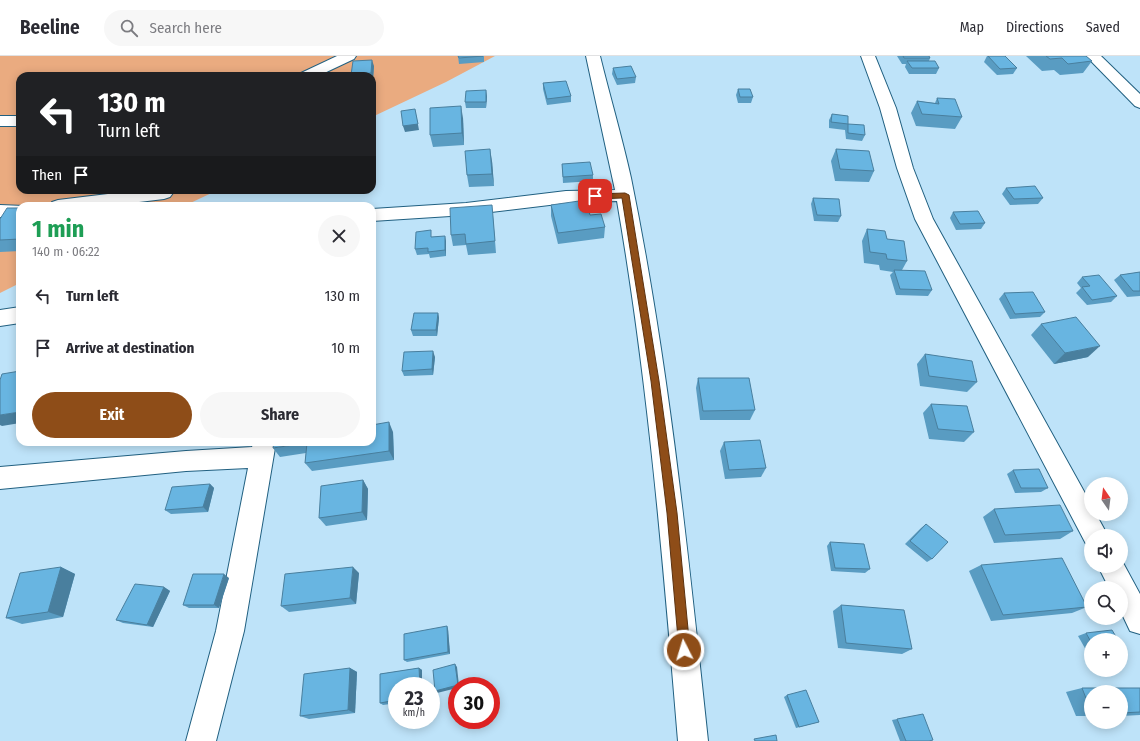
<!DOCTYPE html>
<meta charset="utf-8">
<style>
:root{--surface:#fff;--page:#f7f7f7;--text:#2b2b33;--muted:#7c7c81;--line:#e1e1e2;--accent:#8e4d18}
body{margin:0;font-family:"Fira Sans Condensed",sans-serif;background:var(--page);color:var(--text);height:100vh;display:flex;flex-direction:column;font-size:15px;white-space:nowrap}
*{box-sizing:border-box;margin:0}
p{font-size:13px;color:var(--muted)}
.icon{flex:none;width:22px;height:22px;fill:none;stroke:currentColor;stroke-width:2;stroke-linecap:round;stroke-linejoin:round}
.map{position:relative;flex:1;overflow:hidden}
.drawer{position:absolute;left:16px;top:146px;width:360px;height:244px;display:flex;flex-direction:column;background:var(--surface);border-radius:12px;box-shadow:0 2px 10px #0003}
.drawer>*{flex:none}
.top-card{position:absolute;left:16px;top:16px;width:360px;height:122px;border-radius:12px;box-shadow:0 2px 10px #0003;background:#202124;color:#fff;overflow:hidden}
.needle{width:26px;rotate:346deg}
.controls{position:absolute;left:1084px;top:421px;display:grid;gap:8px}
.controls a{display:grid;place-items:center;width:44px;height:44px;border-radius:50%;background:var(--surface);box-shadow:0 2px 10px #0003;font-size:20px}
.speed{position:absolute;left:388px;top:621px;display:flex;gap:8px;font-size:20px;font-weight:700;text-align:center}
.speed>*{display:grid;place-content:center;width:52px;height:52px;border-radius:50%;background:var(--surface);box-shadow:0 2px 10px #0003;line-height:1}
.speed small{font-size:10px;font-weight:400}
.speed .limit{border:6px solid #d22;background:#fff;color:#111}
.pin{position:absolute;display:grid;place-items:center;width:34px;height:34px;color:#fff;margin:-17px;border-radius:8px;box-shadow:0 2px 6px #0006}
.me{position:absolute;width:44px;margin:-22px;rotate:355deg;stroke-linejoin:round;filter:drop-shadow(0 0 3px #0008)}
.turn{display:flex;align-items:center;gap:14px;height:84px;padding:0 16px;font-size:18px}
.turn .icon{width:52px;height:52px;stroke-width:2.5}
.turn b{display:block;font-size:28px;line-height:34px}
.then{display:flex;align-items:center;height:38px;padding:0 16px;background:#0003;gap:8px;font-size:15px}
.round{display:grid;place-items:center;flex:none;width:42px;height:42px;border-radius:21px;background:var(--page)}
.overview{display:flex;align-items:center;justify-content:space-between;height:68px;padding:0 16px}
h1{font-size:24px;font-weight:700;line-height:30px;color:#1e9e55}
.action{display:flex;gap:8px;margin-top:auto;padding:8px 16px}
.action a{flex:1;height:46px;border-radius:24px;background:var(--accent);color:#fff;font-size:16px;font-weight:700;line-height:46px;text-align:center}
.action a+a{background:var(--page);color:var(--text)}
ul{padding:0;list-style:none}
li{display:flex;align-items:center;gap:12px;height:52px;padding:0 16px}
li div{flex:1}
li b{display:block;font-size:15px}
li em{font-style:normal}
header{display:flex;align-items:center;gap:24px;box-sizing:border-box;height:56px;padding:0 20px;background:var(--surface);border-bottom:1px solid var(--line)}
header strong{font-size:19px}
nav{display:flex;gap:22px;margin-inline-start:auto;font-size:14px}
.search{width:280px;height:36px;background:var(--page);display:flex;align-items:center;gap:10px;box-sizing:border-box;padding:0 14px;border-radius:22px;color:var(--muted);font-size:15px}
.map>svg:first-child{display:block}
</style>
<header>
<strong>Beeline</strong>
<div class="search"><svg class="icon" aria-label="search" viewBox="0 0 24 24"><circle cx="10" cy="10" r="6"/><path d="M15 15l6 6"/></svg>Search here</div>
<nav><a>Map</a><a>Directions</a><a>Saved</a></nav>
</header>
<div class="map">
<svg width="1140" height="685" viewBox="0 0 1140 685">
<rect width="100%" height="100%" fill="#bee3f9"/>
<path fill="#eaab80" d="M0,0H495L446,26L372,61V20H20V134H218L184,150H20V227L0,237Z"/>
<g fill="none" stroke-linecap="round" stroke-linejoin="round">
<defs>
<g id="street">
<path d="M337,0H356L354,3L318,20H299L301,17Z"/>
<path d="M586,0H600C610,41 622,81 631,122C669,308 688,497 708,685H678C663,504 648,324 617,145L566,147L466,159L372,165V153L466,147L566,135L615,134Z"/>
<path d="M861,0H875L896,52L913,112L933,163L1091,448V458H1096L1108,480H1091V490L1086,488L915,163L897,112L880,52Z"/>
<path d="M1086,0H1101L1140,38V52L1135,50Z"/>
<rect x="0" y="60" width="20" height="10"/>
<path d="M141,134H171L173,137L170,141L164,143L106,150H49L52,146L58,144Z"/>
<path d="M0,149L24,150H20V161H0Z"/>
<path d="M20,251V267L0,270V254Z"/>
<path d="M254,386H276L244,575L216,685H186L216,575L248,412L186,415L0,433V411L186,395L252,391Z"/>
<path d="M1121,503L1140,538V578L1130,575L1121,556V532H1109L1098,510H1121Z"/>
</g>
</defs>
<use href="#street" stroke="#216081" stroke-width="2"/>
<use href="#street" fill="#fff" fill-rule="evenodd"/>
</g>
<g fill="#599cc2">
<path d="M458,0H484V6L459,8Z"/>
<path d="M897,0H929L930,2L929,5L939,12L936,18H909L905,11L906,8H902Z"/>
<path d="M987,0H1005L1017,12L1013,18L997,19L984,6Z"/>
<path d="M1026,0H1086L1092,5L1083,17L1060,19L1054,14L1042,15Z"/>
<path d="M374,10L373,23H372V20H351V19Z"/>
<path d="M613,12L636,21L635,27L617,29L612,18Z"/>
<path d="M543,27L571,40V46L547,49L543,33Z"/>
<path d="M738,33L753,41L751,47H738L736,39Z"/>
<path d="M487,40L486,52H466L465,46Z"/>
<path d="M937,42L962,61L955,73L916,70L911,57L917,45L935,47Z"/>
<path d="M832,58L865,79L862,85L846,83L845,74L829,72V64Z"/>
<path d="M463,62L464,89L433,91L430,79Z"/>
<path d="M836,93L874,115L869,126L835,125L831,105Z"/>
<path d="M492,105L494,130L469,131L467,119Z"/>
<path d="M562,108L593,119V125L563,127Z"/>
<path d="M1006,132L1043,142L1038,148L1010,149L1002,138Z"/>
<path d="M813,142L841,160L838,166L814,165L811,148Z"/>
<path d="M551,149L590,159L605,171L604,182L558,188L551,160Z"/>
<path d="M20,152V195L0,196V163Z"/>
<path d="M953,156L985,167L981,173L956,174L950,162Z"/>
<path d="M493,160L496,197L468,199L466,189L453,190L451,179Z"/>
<path d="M867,173L887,183L907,205L902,214L932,234L928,240L896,239L890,219L893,216L880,214L879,209L864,207L862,185Z"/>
<path d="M432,181L446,185V200L430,202L429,198L417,199L415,193Z"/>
<path d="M1140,216V240L1127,241L1114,224L1120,219Z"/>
<path d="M1082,221L1117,240L1111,246L1087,249L1076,237L1081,232L1077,227Z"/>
<path d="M1004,237L1045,256L1040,261L1010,263L999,243Z"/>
<path d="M438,257L439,262L437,280H413L411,274Z"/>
<path d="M1041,268L1088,301L1054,308L1031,279Z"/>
<path d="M925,298L977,326L967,336L920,330L917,308Z"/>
<path d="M435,301L433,319L404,320L402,315Z"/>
<path d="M698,322L755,354L750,364H700L696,332Z"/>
<path d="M931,348L974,376L964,386L929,383L923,357Z"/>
<path d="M393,376L394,404L312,415L305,407L306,397L280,401L273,392Z"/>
<path d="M724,386L766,412L761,421L725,423L720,395Z"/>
<path d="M1013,414L1048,432L1041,436L1015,437L1007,418Z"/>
<path d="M363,424L368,433L367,464L326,470L319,462Z"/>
<path d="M210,428L214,432L208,456L171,458L165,454Z"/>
<path d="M994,453L1073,475L1060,483L994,487L983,461Z"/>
<path d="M926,468L932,503L927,506L905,488L921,472Z"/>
<path d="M830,486L870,513L865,517L831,515L827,490Z"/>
<path d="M981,509L1087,551L1072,557L991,565L969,515Z"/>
<path d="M61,511L75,518L63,561L22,568L6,562Z"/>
<path d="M359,517L356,548L289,556L281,550Z"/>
<path d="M229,522L219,552H189L183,549Z"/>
<path d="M164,531L170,535L153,571L123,567L116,564Z"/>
<path d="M841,549L912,593L902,598L838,592L833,555Z"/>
<path d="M447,570L448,573L450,598L407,606L404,604Z"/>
<path d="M1086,577L1091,584V601H1090L1078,580Z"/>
<path d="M350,612L357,616L355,657L309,663L300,660Z"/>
<path d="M419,612L422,614V630H397V647L383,649L380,647V618Z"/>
<path d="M1082,632H1140V659L1121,660V636H1091V660H1076L1066,636Z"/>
<path d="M787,639L819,666L796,672L784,641Z"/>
<path d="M897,663L929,685H900L892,664Z"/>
</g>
<g fill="#497f9e">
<path d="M372,4L374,10L373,23L371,17Z"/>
<path d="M486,34L487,40L486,52Z"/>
<path d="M461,50L463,62L464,89L462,77Z"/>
<path d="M415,53L419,74L405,76L403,70Z"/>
<path d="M490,93L492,105L494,130L492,118Z"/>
<path d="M445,180L446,185V200L445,194Z"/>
<path d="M438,257L439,262L437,280L436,274Z"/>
<path d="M1100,290L1088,301L1054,308L1065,297Z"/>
<path d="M433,295L435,301L433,319L432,313Z"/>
<path d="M20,356V367L2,370L0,369V359Z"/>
<path d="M389,366L393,376L394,404L389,395Z"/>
<path d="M363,424L368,433L367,464L362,456Z"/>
<path d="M210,428L214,432L208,456L203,451Z"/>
<path d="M61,511L75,518L63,561L48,556Z"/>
<path d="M353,511L359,517L356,548L350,542Z"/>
<path d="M224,518L229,522L219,552L214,549Z"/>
<path d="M164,531L170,535L153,571L147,569Z"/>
<path d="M447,570L448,573L450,598L448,596Z"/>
<path d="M455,608L457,611L459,630H457V632L437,637L435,635Z"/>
<path d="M350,612L357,616L355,657L348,654Z"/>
<path d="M419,612L422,614V630H420Z"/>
</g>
<g fill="#68b5e1" stroke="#497f9e">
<path d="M458,0H483L459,2Z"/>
<path d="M903,0H929L930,2H904Z"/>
<path d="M988,0H1005L1017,12L1000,13Z"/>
<path d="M1046,0H1086L1092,5L1068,8L1062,2L1050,3Z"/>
<path d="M372,4L371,17L351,19L353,5Z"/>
<path d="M907,5H935L939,12H912Z"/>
<path d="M631,10L636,21L617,23L613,12Z"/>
<path d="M566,25L571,40L547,43L543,27Z"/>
<path d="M738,33H750L753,41H740Z"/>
<path d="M486,34V46H465L466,35Z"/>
<path d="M937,42L955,43L962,61L922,58L917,45L939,48Z"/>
<path d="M461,50L462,77L430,79V52Z"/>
<path d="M415,53L418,68L403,70L401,55Z"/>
<path d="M832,58L848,60V68L831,66Z"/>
<path d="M848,68L864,69L865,79L848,77Z"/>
<path d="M490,93L492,118L467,119L465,95Z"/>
<path d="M836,93L869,95L874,115L840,113Z"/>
<path d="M590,106L593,119L563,121L562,108Z"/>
<path d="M1035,130L1043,142L1014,143L1006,132Z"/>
<path d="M813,142L839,143L841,160L817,159Z"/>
<path d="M586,144L590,159L601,158L605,171L558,177L551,149Z"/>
<path d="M492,149L495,185L466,188L465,178L451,179L450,152Z"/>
<path d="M7,152H20V183L0,184V163Z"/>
<path d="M978,155L985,167L960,168L953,156Z"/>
<path d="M867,173L885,175L887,183L904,185L907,205L887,203L886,198L870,196Z"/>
<path d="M431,174V181L445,180V194L428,196V192L415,193L416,176Z"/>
<path d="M894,214L925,215L932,234L900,233Z"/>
<path d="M1140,216V235H1133L1120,219Z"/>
<path d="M1099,219L1117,240L1092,244L1082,231L1090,230L1082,221Z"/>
<path d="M1033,236L1045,256L1015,258L1004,237Z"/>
<path d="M414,257H438L436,274H411Z"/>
<path d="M1076,261L1100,290L1065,297L1041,268Z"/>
<path d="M433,295L432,313L402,315L404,296Z"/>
<path d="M925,298L972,305L977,326L929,320Z"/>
<path d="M20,315V356L0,359V324L2,318Z"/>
<path d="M698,322H749L755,354L703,355Z"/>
<path d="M931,348L967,350L974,376L938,373Z"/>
<path d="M389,366V395L305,407L307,387L273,392L274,386H372V369Z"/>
<path d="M760,384L766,412L729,414L724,386Z"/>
<path d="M1039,413L1048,432H1021L1013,414Z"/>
<path d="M363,424L362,456L319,462L321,430Z"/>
<path d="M210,428L203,451L165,454L172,431Z"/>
<path d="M1060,449L1073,475L1005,479L994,453Z"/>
<path d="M926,468L948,486L932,503L910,485Z"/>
<path d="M830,486L864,488L870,513L835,512Z"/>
<path d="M1062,502L1087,551L1003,559L981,509Z"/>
<path d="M61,511L48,556L6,562L20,517Z"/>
<path d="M353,511L350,542L281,550L285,518Z"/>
<path d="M193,518H224L214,549H183Z"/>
<path d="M135,528L164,531L147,569L116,564Z"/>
<path d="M841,549L904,554L912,593L846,587Z"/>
<path d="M447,570L448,596L404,604V578Z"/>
<path d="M1112,574L1118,584H1091V586L1086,577Z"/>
<path d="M1121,589L1124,595L1121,596Z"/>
<path d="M455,608L458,629L435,635L433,614Z"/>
<path d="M350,612L348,654L300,660L304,618Z"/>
<path d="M419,612L420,630H397V644L380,647V618Z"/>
<path d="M1082,632H1140V656L1121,657V636H1091V655Z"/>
<path d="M806,634L819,666L799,671L787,639Z"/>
<path d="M923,658L933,684L929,685H906L897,663Z"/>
<path d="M776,679L777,685H755L754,683Z"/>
</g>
<path fill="#8e4d18" stroke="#5c3210" d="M625,137L629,139L659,325L677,457L690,594L689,598L684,600L680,598L679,594L667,457L651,325L622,142L595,143L592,140L595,138Z"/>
</svg>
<div class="controls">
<a><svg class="needle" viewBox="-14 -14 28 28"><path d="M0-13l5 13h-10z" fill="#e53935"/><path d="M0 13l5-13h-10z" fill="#7c7c81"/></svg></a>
<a><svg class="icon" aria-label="sound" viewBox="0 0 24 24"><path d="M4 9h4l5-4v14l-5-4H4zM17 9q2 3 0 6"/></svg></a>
<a><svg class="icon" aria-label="search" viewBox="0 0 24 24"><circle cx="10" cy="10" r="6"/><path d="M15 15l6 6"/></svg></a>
<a>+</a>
<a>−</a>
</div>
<div class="speed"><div>23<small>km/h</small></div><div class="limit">30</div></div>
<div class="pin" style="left:595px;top:140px;background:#d93025"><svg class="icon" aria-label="arrive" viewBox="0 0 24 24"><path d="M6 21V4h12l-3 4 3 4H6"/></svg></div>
<svg class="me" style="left:684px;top:594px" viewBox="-20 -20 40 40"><circle r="17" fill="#8e4d18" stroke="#fff" stroke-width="3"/><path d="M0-11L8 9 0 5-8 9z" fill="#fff"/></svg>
<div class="top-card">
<div class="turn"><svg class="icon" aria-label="left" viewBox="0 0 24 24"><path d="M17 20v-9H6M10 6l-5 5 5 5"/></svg><div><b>130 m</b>Turn left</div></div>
<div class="then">Then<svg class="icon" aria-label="arrive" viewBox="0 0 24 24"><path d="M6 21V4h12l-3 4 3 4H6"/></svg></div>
</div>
<section class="drawer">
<div class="overview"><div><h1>1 min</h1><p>140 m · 06:22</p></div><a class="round"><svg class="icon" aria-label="close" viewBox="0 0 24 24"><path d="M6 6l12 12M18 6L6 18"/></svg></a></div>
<ul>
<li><svg class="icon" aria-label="left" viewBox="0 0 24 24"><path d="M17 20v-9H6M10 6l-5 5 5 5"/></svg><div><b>Turn left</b></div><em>130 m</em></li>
<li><svg class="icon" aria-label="arrive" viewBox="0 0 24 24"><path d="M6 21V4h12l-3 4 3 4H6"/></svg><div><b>Arrive at destination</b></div><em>10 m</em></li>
</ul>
<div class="action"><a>Exit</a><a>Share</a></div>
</section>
</div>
